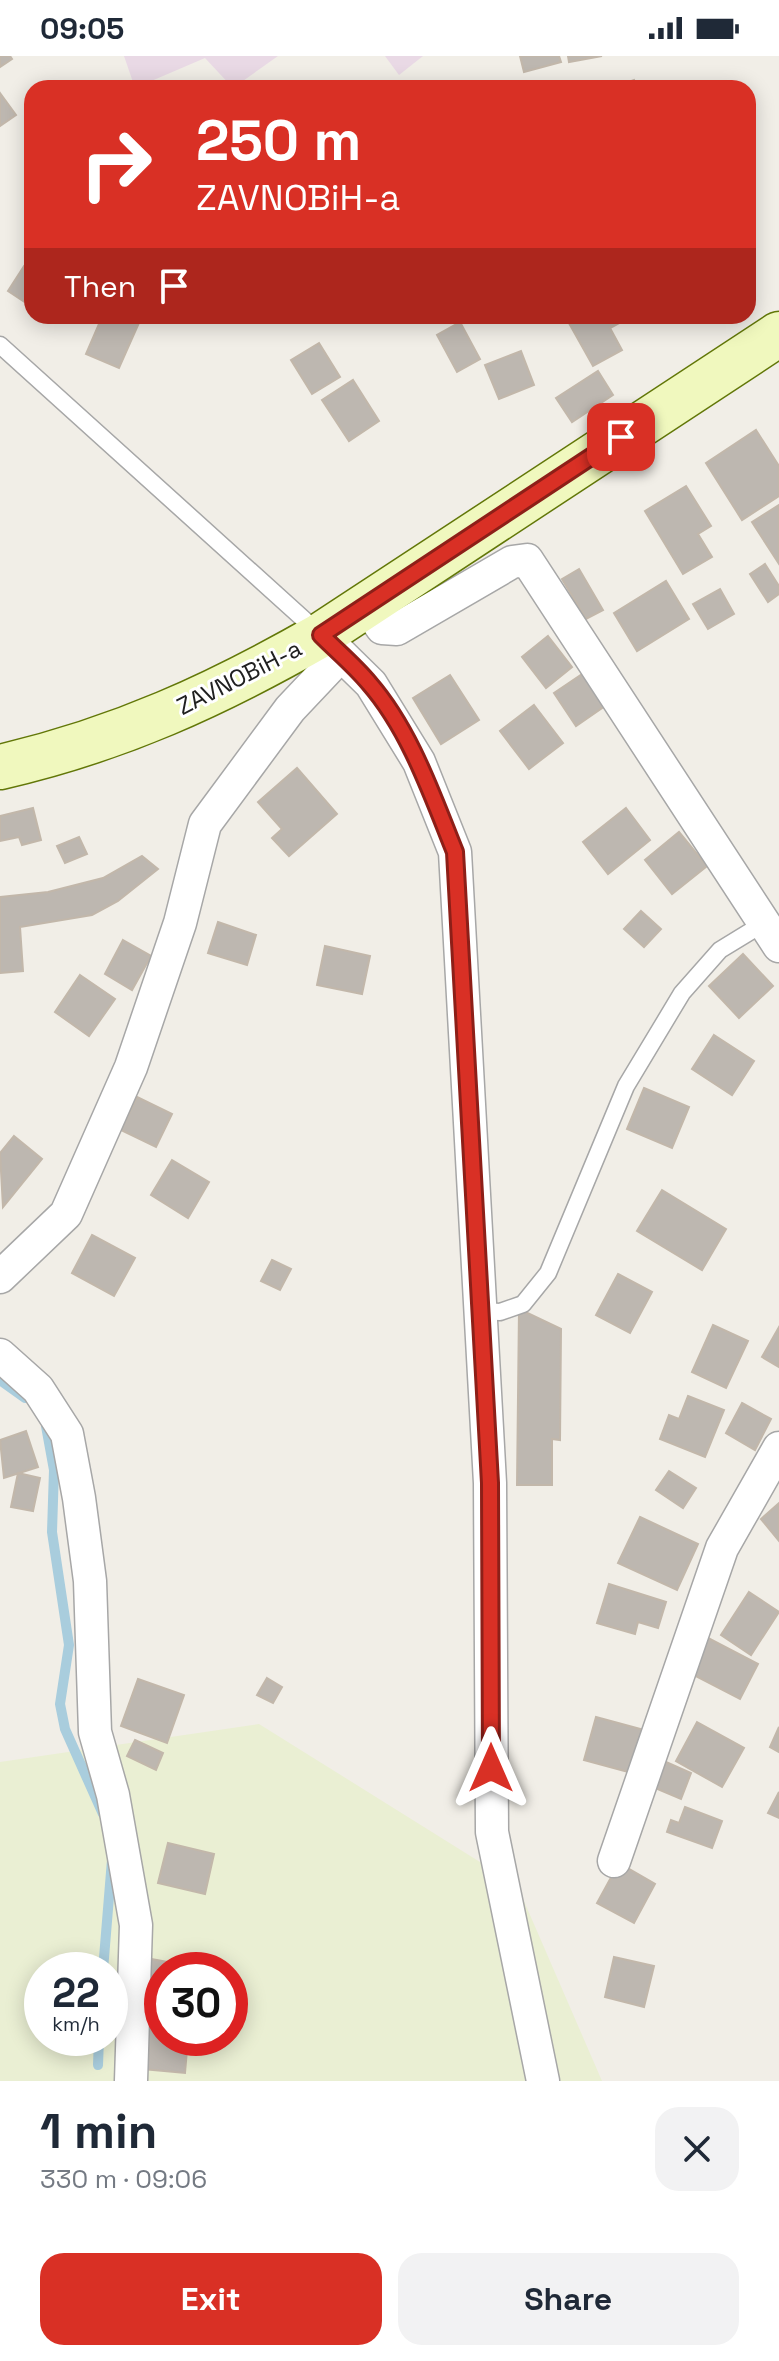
<!DOCTYPE html>
<meta charset="utf-8">
<style>
:root{--surface:#fff;--page:#f2f2f3;--text:#1f2937;--muted:#747a83;--accent:#d93025}
body{margin:0;font-family:"Space Grotesk",sans-serif;background:var(--page);color:var(--text);height:100vh;display:flex;flex-direction:column;font-size:30px;white-space:nowrap}
*{box-sizing:border-box;margin:0}
p{font-size:26px;color:var(--muted)}
.icon{flex:none;width:44px;height:44px;fill:none;stroke:currentColor;stroke-width:2;stroke-linecap:round;stroke-linejoin:round}
.map{position:relative;height:2025px;overflow:hidden}
.drawer{display:flex;flex-direction:column;background:var(--surface);flex:1}
.drawer>*{flex:none}
.guide{position:absolute;left:24px;top:24px;width:732px;height:244px;border-radius:24px;box-shadow:0 4px 20px #0003;background:#d93025;color:#fff;overflow:hidden}
.speed{position:absolute;left:24px;top:1896px;display:flex;gap:16px;font-size:40px;font-weight:700;text-align:center}
.speed>*{display:grid;place-content:center;width:104px;height:104px;border-radius:50%;background:var(--surface);box-shadow:0 4px 20px #0003;line-height:1}
.speed small{font-size:20px;font-weight:400}
.speed .limit{border:12px solid #d22;background:#fff;color:#111}
.pin{position:absolute;display:grid;place-items:center;width:68px;height:68px;color:#fff;margin:-34px;border-radius:16px;box-shadow:0 4px 12px #0006}
.me{position:absolute;width:88px;margin:-44px;rotate:0deg;stroke-linejoin:round;filter:drop-shadow(0 0 6px #0008)}
.turn{display:flex;align-items:center;gap:28px;height:168px;padding:0 40px;font-size:36px}
.turn .icon{width:104px;height:104px;stroke-width:2.5}
.turn b{display:block;font-size:56px;line-height:68px}
.then{display:flex;align-items:center;height:76px;padding:0 40px;background:#0003;gap:16px;font-size:30px}
.round{display:grid;place-items:center;flex:none;width:84px;height:84px;border-radius:24px;background:var(--page)}
.head{display:flex;align-items:center;justify-content:space-between;height:136px;padding:0 40px}
h1{font-size:48px;font-weight:700;line-height:60px}
.action{display:flex;gap:16px;margin-top:auto;padding:16px 40px}
.action a{flex:1;height:92px;border-radius:24px;background:var(--accent);color:#fff;font-size:32px;font-weight:700;line-height:92px;text-align:center}
.action a+a{background:var(--page);color:var(--text)}
.status{display:flex;justify-content:space-between;align-items:center;height:56px;padding:0 40px;background:var(--surface);direction:ltr}
.status svg{height:22px;fill:currentColor}
.map>svg:first-child{display:block}
</style>
<div class="status"><b>09:05</b><svg viewBox="0 0 49 12"><path d="M0 12V9h3v3zM5 12V6h3v6zM10 12V3h3v9zM15 12V0h3v12zM26 1h20v11H26zM47 4h2v5h-2z"/></svg></div>
<div class="map">
<svg width="779" height="2025" viewBox="0 0 779 2025">
<rect width="100%" height="100%" fill="#f1eee7"/>
<g fill="#e9d9e5">
<path d="M124,0H278L233,32L205,2L135,32Z"/>
<path d="M385,0H423L399,19Z"/>
</g>
<path fill="#eaefd3" fill-rule="evenodd" d="M259,1668L517,1829L602,2025H0V1706ZM42,1914H110V1982H42ZM162,1914H230V1982H162Z"/>
<g fill="none" stroke-linecap="round" stroke-linejoin="round">
<g stroke="#a9cddd" stroke-width="10">
<path d="M0,1324L25,1342"/>
<path d="M46,1370L54,1414L52,1476L69,1589L60,1648L65,1673L103,1758"/>
<path d="M103,1914L112,1804"/>
<path d="M98,2009L99,1982"/>
</g>
</g>
<g fill="#bdb7b0" stroke="#c2b7aa" stroke-width="2">
<path d="M0,0H10L12,3L0,11Z"/>
<path d="M520,0H559L561,6L524,16Z"/>
<path d="M568,0H602L569,6Z"/>
<path d="M634,24L636,32H611Z"/>
<path d="M0,37L16,59L0,70Z"/>
<path d="M24,210L32,215V251L8,235Z"/>
<path d="M109,260H142L119,312L86,298L102,261L108,263Z"/>
<path d="M565,260H632L610,272L622,294L593,310Z"/>
<path d="M460,266L480,303L457,316L437,279Z"/>
<path d="M319,287L340,321L312,338L291,304Z"/>
<path d="M521,295L534,329L499,343L485,309Z"/>
<path d="M598,315L613,339L572,366L556,342Z"/>
<path d="M353,324L379,365L349,385L322,344Z"/>
<path d="M756,374L779,410V440L742,464L706,407Z"/>
<path d="M686,430L711,470L698,478L712,501L683,518L645,455Z"/>
<path d="M779,449V508L752,466Z"/>
<path d="M765,508L779,530V538L768,546L750,518Z"/>
<path d="M579,513L603,554L586,563L562,523Z"/>
<path d="M666,525L689,563L637,595L614,557Z"/>
<path d="M720,533L734,558L708,573L693,548Z"/>
<path d="M548,580L572,611L546,632L522,601Z"/>
<path d="M582,618L605,650L576,670L554,637Z"/>
<path d="M450,619L479,664L441,688L413,642Z"/>
<path d="M534,649L563,687L529,713L500,675Z"/>
<path d="M297,712L337,758L289,800L272,782L282,773L258,746Z"/>
<path d="M33,752L41,784L22,789L19,781L0,785V760Z"/>
<path d="M626,752L650,784L608,818L583,786Z"/>
<path d="M679,776L707,810L672,838L645,804Z"/>
<path d="M79,781L87,798L65,807L57,790Z"/>
<path d="M142,800L158,813L118,845L92,859L20,871L23,915L0,917V841L48,836L103,822Z"/>
<path d="M641,855L661,873L644,891L624,873Z"/>
<path d="M218,866L256,879L247,909L208,897Z"/>
<path d="M123,884L151,900L132,934L105,918Z"/>
<path d="M325,890L370,900L362,938L317,929Z"/>
<path d="M743,898L773,930L739,962L709,930Z"/>
<path d="M80,919L115,943L89,980L55,956Z"/>
<path d="M714,979L754,1005L732,1039L692,1013Z"/>
<path d="M644,1032L689,1051L672,1092L627,1073Z"/>
<path d="M137,1041L172,1058L156,1091L121,1074Z"/>
<path d="M14,1080L42,1103L3,1151L0,1097Z"/>
<path d="M172,1104L209,1126L188,1162L151,1139Z"/>
<path d="M662,1134L726,1173L702,1214L637,1175Z"/>
<path d="M92,1179L135,1202L114,1240L72,1217Z"/>
<path d="M272,1204L291,1213L280,1234L261,1225Z"/>
<path d="M618,1218L652,1236L630,1277L596,1259Z"/>
<path d="M519,1253L561,1273L560,1384L552,1383V1429H517Z"/>
<path d="M713,1269L748,1285L726,1332L692,1316Z"/>
<path d="M779,1271V1311L762,1301Z"/>
<path d="M688,1340L724,1354L705,1401L660,1383L669,1359L679,1363Z"/>
<path d="M742,1347L771,1363L755,1394L726,1377Z"/>
<path d="M26,1375L38,1411L4,1422L0,1384Z"/>
<path d="M669,1415L696,1432L683,1452L656,1434Z"/>
<path d="M18,1417L40,1422L33,1455L11,1451Z"/>
<path d="M779,1447V1485L761,1463Z"/>
<path d="M640,1461L698,1488L677,1534L618,1507Z"/>
<path d="M609,1528L666,1546L658,1572L638,1566L635,1578L597,1567Z"/>
<path d="M749,1536L779,1556L751,1599L721,1579Z"/>
<path d="M708,1582L758,1608L740,1643L690,1617Z"/>
<path d="M267,1622L282,1631L273,1647L257,1639Z"/>
<path d="M138,1623L184,1639L167,1687L121,1670Z"/>
<path d="M596,1661L644,1674L632,1717L584,1704Z"/>
<path d="M697,1666L744,1692L722,1731L676,1705Z"/>
<path d="M779,1671V1696L770,1691Z"/>
<path d="M135,1684L163,1697L156,1714L127,1700Z"/>
<path d="M666,1706L691,1717L681,1743L655,1732Z"/>
<path d="M779,1736V1762L768,1757Z"/>
<path d="M685,1751L722,1765L712,1792L667,1776L671,1764L679,1767Z"/>
<path d="M168,1787L214,1798L205,1838L158,1827Z"/>
<path d="M619,1807L655,1828L634,1867L597,1847Z"/>
<path d="M614,1901L654,1910L644,1951L605,1941Z"/>
<path d="M146,1902L211,1914H162V1945L140,1941Z"/>
<path d="M147,1973L162,1975V1982H188L185,2017L143,2013Z"/>
</g>
<g fill="none" stroke-linecap="round" stroke-linejoin="round">
<defs>
<g id="lane">
<path d="M0,289L320,578"/>
<path d="M481,1255L500,1256L523,1248L548,1217L626,1030L682,937L720,894L764,867"/>
</g>
<g id="street">
<path d="M365,548L382,572L397,573L512,506L527,504L779,890"/>
<path d="M321,579L371,628L419,706L455,796L490,1427L492,1776L543,2025"/>
<path d="M0,1221L66,1158L131,1011L180,867L205,768L290,653L341,599"/>
<path d="M0,1299L38,1333L67,1378L79,1442L90,1525L95,1676L113,1739L136,1869L131,2025"/>
<path d="M614,1805L722,1492L779,1392"/>
</g>
<path id="secondary" d="M0,711C118,684 216,639 321,579L779,278"/>
</defs>
<use href="#lane" stroke="#a7a7a7" stroke-width="19"/>
<use href="#street" stroke="#a7a7a7" stroke-width="35"/>
<use href="#secondary" stroke="#627708" stroke-width="47"/>
<use href="#lane" stroke="#fff" stroke-width="16"/>
<use href="#street" stroke="#fff" stroke-width="32"/>
<use href="#secondary" stroke="#f0f8be" stroke-width="44"/>
</g>
<g fill="none" stroke-linecap="round" stroke-linejoin="round">
<defs>
<path id="route" d="M491,1712L490,1427L455,796C432,739 410,674 369,627C355,610 337,595 321,579L621,381"/>
</defs>
<use href="#route" stroke="#8d1f18" stroke-width="20"/>
<use href="#route" stroke="#d93025" stroke-width="14"/>
</g>
<g text-anchor="middle" dominant-baseline="central" stroke-width="6" stroke-linejoin="round" paint-order="stroke">
<g font-size="24" fill="#202020" stroke="#fff">
<text transform="translate(239 621) rotate(-27)">ZAVNOBiH-a</text>
</g>
</g>
</svg>
<div class="speed"><div>22<small>km/h</small></div><div class="limit">30</div></div>
<div class="pin" style="left:621px;top:381px;background:#d93025"><svg class="icon" aria-label="arrive" viewBox="0 0 24 24"><path d="M6 21V4h12l-3 4 3 4H6"/></svg></div>
<svg class="me" style="left:491px;top:1712px" viewBox="-20 -20 40 40"><path d="M0-17L14 15 0 8-14 15z" fill="#d93025" stroke="#fff" stroke-width="4"/></svg>
<div class="guide">
<div class="turn"><svg class="icon" aria-label="right" viewBox="0 0 24 24"><path d="M7 20v-9h11M14 6l5 5-5 5"/></svg><div><b>250 m</b>ZAVNOBiH-a</div></div>
<div class="then">Then<svg class="icon" aria-label="arrive" viewBox="0 0 24 24"><path d="M6 21V4h12l-3 4 3 4H6"/></svg></div>
</div>
</div>
<section class="drawer">
<div class="head"><div><h1>1 min</h1><p>330 m · 09:06</p></div><a class="round"><svg class="icon" aria-label="close" viewBox="0 0 24 24"><path d="M6 6l12 12M18 6L6 18"/></svg></a></div>
<div class="action"><a>Exit</a><a>Share</a></div>
</section>
